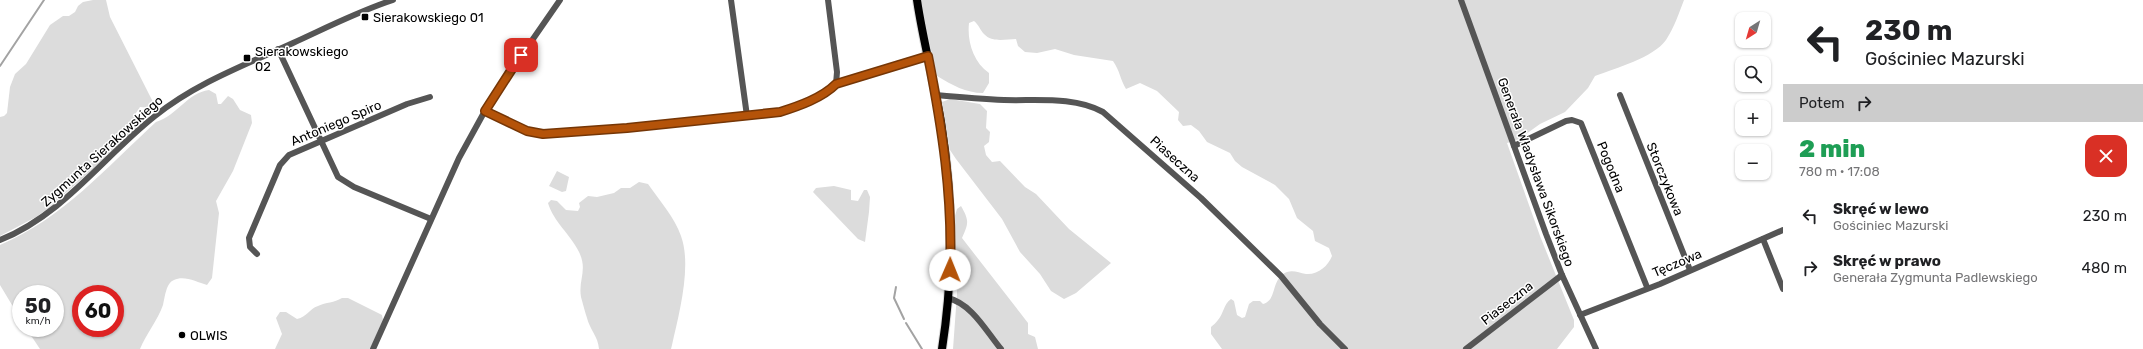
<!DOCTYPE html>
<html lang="pl">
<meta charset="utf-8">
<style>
:root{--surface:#fff;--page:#f2f2f2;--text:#202124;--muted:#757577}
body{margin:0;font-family:Rubik,sans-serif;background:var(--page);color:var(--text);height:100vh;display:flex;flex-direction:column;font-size:15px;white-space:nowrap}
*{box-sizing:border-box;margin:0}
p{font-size:13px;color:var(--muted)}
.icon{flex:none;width:22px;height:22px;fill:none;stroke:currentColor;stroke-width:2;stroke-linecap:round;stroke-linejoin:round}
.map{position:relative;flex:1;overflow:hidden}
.panel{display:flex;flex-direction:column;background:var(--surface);width:360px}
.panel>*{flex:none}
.banner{background:#fff;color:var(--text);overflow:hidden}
.needle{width:26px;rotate:217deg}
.tools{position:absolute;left:1735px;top:12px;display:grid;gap:8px}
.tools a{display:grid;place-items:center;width:36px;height:36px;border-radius:8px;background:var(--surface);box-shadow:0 1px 3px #0004;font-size:20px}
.speed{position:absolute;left:12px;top:285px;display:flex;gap:8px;font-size:20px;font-weight:700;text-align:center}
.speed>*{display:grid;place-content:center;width:52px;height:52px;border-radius:50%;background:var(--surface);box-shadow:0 1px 3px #0004;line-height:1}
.speed small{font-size:10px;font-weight:400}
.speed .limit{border:6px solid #d22;background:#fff;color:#111}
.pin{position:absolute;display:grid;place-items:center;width:34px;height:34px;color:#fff;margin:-17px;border-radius:8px;box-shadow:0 2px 6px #0006}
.me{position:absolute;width:44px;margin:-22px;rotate:1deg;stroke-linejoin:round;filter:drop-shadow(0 0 3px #0008)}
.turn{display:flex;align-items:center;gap:14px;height:84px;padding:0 16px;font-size:18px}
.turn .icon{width:52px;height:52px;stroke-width:2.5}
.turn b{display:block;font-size:28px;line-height:34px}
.then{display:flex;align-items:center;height:38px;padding:0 16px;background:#0003;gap:8px;font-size:15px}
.round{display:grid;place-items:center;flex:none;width:42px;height:42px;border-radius:12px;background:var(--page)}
.summary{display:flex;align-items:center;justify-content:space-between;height:68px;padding:0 16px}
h1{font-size:24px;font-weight:800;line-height:30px;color:#1e9e55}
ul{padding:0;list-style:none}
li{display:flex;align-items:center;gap:12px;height:52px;padding:0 16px}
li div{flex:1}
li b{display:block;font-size:15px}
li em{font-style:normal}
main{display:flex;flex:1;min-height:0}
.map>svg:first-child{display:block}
</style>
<main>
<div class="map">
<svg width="1783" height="349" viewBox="0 0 1783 349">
<rect width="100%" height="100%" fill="#fff"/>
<g fill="#dcdcdc" fill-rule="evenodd">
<path d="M93,0H106L110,17L154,104L151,108L140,107L136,113V131L50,207L36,217L0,236V117L4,116L7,113L10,87L15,74L26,64L50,25L63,16H69L75,12L78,6L83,2Z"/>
<path d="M920,0H1684C1679,13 1674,28 1666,40C1653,58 1616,68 1595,76L1588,88L1565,112L1540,124L1519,139L1507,143L1540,236L1574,320V327L1557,349H1222L1211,334V327C1213,325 1216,323 1218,320C1224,313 1223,305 1231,299L1234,301L1237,315L1242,318L1245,317L1249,304L1253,301H1260L1263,304C1278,300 1270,279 1287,272C1294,270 1299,273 1306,274C1318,275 1328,266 1332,256L1329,248L1315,241L1313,231L1297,218L1289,199L1275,185L1242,167L1235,161L1230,153L1207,142L1199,131L1191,125L1183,126L1178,120L1179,112L1157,91L1140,83L1126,89C1120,79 1120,71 1113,61L1074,55L1055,49L1037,53L1025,52L1018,46L1016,39C1006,39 992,43 984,34C980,30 979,25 974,21L969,23C967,41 973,62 989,73V83L983,93C966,93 952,85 937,76Z"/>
<path d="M209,90L216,94L218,104H221L228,96L233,99L240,110L251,115L252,123L233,171L216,201L219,213L212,278L207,285C197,282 184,275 174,280C166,283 165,297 163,305C158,320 146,334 140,349H40L26,328H55V294H21V320L0,285V245C62,219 107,167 156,122C178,115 187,93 209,90ZM81,294H115V328H81Z"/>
<path d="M950,99L980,104L987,111L986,128L990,132L989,142L984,146L986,155L992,162L1000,161L1025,187L1036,194L1069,229L1111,263L1076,293L1064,299L1051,291L1040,274L1020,252L1002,219L956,159L950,150L942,102Z"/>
<path d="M557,171L569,177L566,191L562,192L549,186Z"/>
<path d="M639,182L648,184C659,200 675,218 681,236C692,266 679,314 672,345L671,349H599C598,336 590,330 587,318C585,312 583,304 581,297C578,280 588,270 579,252C571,235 553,221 548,203L551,200L557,201L566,210L578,211L580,207L579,203L588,196L597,197L614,193L621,188H630Z"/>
<path d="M834,186L851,190V200L858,201L864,190H867L870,197L869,212L865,242L858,239L813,192L816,188Z"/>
<path d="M961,206C969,220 969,223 962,238L1028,323V334L1035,337L1038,349H953L957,294L954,219L957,209Z"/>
<path d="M342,298H348L382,315L383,320L370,349H275L282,334L276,318L280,312H286L297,319C307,317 309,309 318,306C326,302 334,303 342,298Z"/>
</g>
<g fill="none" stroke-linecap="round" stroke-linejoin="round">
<g stroke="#a3a3a3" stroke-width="2">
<path d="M0,66L44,0"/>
<path d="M896,287L894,298L904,319"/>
<path d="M906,323L922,349"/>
</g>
<defs>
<path id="major" d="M917,0C923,41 934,81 941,122C953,198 954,273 942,349"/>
</defs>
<use href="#major" stroke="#dbdbdb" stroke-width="10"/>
<g stroke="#555" stroke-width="6">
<path d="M731,0L747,116"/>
<path d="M828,0L837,72L836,84"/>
<path d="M1461,0L1546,234L1562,275L1596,349"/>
<path d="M278,49L338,177L354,187L431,219"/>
<path d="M936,95C958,97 981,99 1004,100C1036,101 1074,96 1103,112L1201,198L1281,276L1320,324L1345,349"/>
<path d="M1620,95L1690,270"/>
<path d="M485,111L527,131L543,134C584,131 624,127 664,124C713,119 800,120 836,84L928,56"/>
<path d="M1514,146L1566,121L1572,120L1581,123L1647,287"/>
<path d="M1763,239L1783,289"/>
<path d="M0,240C63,215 103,157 155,116C196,83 245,65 293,43C326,28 359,11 393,0"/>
<path d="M257,254L250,247L249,238L280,165L289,155L407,104L430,97"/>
<path d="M948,298C972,304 986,331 1001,349"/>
<path d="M1580,315L1660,284L1783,230"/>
<path d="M373,349L459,158L492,98L560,0"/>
<path d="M1466,349L1562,275"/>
</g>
<use href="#major" stroke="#000" stroke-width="8"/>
</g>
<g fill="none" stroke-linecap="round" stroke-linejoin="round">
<defs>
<path id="route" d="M521,55L485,111L527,131L543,134L627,128L780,112C799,106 822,98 836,84L928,56C942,127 953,197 950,270"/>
</defs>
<use href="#route" stroke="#753606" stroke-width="10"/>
<use href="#route" stroke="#b45309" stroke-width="7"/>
</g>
<g fill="#000" stroke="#fff" stroke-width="1.5">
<rect x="361" y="13" width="8" height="8" rx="2"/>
<rect x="243" y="54" width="8" height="8" rx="2"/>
<circle cx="182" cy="335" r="4"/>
</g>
<g text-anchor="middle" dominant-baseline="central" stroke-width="3" stroke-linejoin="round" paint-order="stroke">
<g font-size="13" fill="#000" stroke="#fff" text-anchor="start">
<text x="373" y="17">Sierakowskiego 01</text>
<text x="255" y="51">Sierakowskiego<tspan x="255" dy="15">02</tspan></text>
<text x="190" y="335">OLWIS</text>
</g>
<g font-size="13" fill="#000" stroke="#fff">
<text transform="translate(336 123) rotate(-23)">Antoniego Spiro</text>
<text transform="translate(102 151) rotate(-42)">Zygmunta Sierakowskiego</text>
<text transform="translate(1175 159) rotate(42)">Piaseczna</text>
<text transform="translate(1611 167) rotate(68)">Pogodna</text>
<text transform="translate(1536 172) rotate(70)">Generała Władysława Sikorskiego</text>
<text transform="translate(1665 179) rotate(68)">Storczykowa</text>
<text transform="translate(1677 263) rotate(-23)">Tęczowa</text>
<text transform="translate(1507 303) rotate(-38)">Piaseczna</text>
</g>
</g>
</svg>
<div class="tools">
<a><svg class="needle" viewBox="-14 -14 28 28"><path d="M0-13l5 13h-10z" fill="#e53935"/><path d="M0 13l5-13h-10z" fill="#757577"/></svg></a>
<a><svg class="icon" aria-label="search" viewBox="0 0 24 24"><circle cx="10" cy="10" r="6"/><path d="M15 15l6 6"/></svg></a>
<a>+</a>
<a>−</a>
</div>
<div class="speed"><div>50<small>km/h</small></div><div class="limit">60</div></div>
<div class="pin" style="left:521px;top:55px;background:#d93025"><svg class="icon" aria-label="arrive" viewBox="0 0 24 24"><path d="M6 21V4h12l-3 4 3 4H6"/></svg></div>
<svg class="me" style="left:950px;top:270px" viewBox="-20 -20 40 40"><circle r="19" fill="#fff"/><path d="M0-13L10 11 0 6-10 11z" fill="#b45309"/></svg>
</div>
<section class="panel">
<div class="banner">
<div class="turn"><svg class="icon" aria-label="left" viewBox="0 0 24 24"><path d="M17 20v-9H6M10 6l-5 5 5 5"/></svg><div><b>230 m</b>Gościniec Mazurski</div></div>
<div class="then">Potem<svg class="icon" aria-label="right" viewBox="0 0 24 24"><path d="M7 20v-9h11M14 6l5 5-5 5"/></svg></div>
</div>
<div class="summary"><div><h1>2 min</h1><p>780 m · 17:08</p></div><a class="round" style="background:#d93025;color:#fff"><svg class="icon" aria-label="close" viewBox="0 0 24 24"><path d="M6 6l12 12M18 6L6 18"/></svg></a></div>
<ul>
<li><svg class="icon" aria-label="left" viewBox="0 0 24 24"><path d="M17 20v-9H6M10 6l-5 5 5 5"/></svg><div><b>Skręć w lewo</b><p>Gościniec Mazurski</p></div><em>230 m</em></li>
<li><svg class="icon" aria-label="right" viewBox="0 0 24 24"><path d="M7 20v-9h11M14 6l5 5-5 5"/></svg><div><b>Skręć w prawo</b><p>Generała Zygmunta Padlewskiego</p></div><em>480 m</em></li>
</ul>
</section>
</main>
